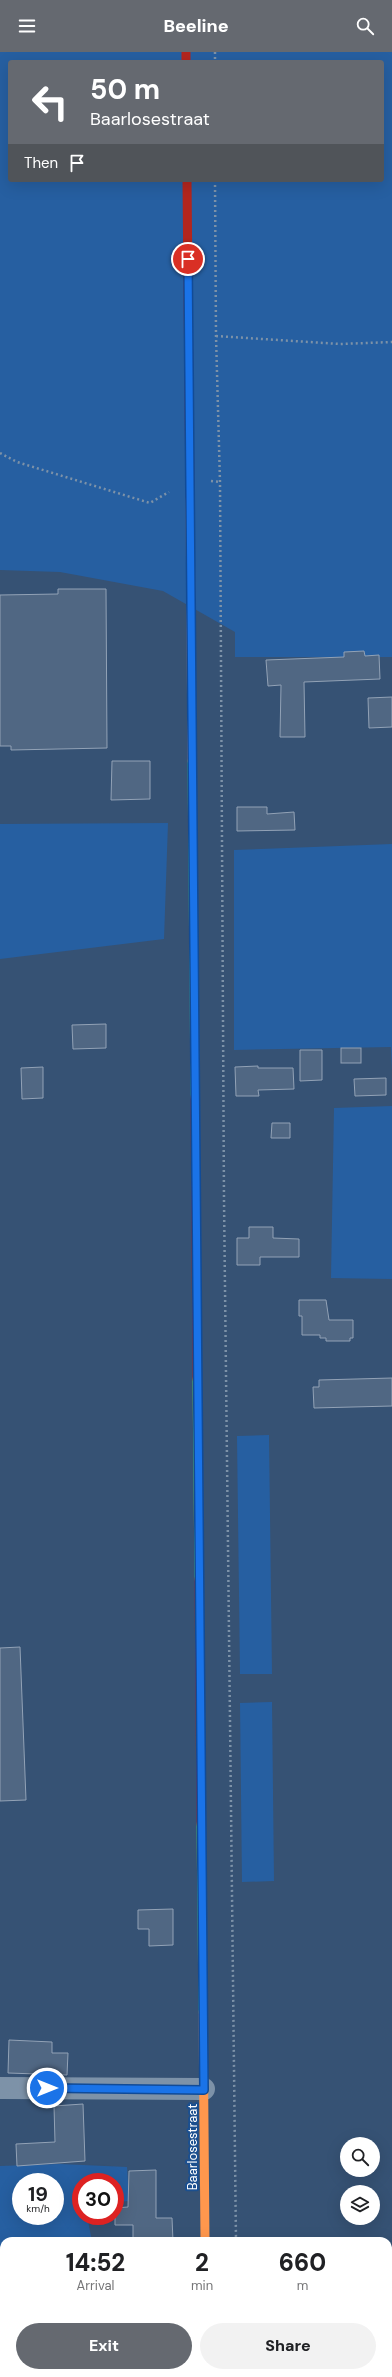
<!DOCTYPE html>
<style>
:root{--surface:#fff;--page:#f2f2f2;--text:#202124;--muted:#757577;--accent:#656970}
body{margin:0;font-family:"DM Sans",sans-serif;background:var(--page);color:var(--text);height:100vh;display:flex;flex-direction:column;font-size:15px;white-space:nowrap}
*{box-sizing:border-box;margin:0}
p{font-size:13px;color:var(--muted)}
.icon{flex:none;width:22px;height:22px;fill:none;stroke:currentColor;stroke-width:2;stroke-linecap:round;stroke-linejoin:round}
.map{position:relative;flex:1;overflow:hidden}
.details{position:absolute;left:0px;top:2185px;width:392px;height:140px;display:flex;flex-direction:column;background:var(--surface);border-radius:12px 12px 0 0;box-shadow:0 4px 16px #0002}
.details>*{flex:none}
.hud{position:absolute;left:8px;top:8px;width:376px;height:122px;border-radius:4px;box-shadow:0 4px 16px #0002;background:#656970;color:#fff;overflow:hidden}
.controls{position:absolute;left:340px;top:2085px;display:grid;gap:8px}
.controls a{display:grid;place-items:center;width:40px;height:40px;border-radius:50%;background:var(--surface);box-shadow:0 4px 16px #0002;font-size:20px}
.speed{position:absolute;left:12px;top:2121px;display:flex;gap:8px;font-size:20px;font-weight:700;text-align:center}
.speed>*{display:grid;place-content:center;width:52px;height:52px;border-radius:50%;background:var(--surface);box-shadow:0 4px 16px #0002;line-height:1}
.speed small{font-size:10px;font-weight:400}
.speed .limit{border:6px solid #d22;background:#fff;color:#111}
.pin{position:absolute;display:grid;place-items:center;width:34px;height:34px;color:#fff;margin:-17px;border:2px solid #fff;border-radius:50%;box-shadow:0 1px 4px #0007}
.me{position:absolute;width:44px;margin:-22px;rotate:90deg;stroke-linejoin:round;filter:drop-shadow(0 0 3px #0008)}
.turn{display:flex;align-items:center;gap:14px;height:84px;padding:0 16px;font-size:18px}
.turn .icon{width:52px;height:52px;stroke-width:2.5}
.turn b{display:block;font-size:28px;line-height:34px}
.then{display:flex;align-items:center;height:38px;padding:0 16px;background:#0003;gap:8px;font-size:15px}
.eta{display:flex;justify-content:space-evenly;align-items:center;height:68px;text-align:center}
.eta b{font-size:24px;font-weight:800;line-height:28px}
.cta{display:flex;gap:8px;margin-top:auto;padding:8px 16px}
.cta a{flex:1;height:46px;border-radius:24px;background:var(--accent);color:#fff;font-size:16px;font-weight:800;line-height:46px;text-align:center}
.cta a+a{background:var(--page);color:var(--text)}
header{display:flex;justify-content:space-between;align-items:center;height:52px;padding:0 16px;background:var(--accent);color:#fff;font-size:18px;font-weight:800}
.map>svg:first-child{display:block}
</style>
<header><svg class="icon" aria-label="menu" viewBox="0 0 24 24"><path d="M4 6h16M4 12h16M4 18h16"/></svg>Beeline<svg class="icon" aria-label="search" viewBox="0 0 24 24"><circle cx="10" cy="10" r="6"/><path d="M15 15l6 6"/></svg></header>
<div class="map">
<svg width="392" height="2325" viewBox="0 0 392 2325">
<rect width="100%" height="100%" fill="#365274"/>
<g fill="#265fa1" fill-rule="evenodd">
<path d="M0,0H392V605H235V580L163,539L60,520L0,518ZM10,10H382V128H10Z"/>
<path d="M168,771L164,887L0,907V772Z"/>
<path d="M392,792V1019L391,995L234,998V798Z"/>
<path d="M392,1054V1227L331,1226L334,1056Z"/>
<path d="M269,1383L272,1622H240L237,1384Z"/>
<path d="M272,1650L274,1829L242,1830L240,1651Z"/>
<path d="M60,2112L127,2115L129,2149L115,2150V2130H81V2164H87L92,2189H4V2302L0,2303V2114ZM21,2130H55V2164H21Z"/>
</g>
<g fill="#506783" stroke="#92a2b6">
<path d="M58,537H106L107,696L11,698V694H0V543L58,542Z"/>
<path d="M364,599L365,604L379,603L380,627L304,630L305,685H280L281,633L268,634L266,608L344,605V600Z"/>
<path d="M392,645V675L369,676L368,646Z"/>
<path d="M112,709H150V747L111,748Z"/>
<path d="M237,755H267V762L294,760L295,778L237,779Z"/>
<path d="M106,972V996L73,997L72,973Z"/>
<rect x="341" y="996" width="20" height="15"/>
<path d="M300,998H322V1028L300,1029Z"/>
<path d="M258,1014V1016H293L294,1037L258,1038L259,1044H236L235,1015Z"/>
<path d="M43,1015V1046L22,1047L21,1016Z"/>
<path d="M386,1026V1043L355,1044L354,1027Z"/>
<path d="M272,1071H290V1086H271Z"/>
<path d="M249,1175H273V1186L299,1187V1205H260V1213H237V1186H249Z"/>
<path d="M299,1248H326L329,1268H353V1286H350V1289H326V1286H320V1283H302V1264H299Z"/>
<path d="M392,1326V1354L314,1356L313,1335H319V1328Z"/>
<path d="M20,1595L26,1748L0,1749V1596Z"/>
<path d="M173,1857V1893L149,1894V1877H138V1858Z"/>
<path d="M9,1988L52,1990V2001H68L67,2023L8,2021Z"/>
<path d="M83,2052L85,2109L17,2114L16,2092L55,2090L54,2054Z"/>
<path d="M156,2118V2166H172L173,2189H133V2173H115V2156L128,2155L129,2119Z"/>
</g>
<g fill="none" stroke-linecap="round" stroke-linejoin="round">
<g stroke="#7d92a8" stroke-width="2.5" stroke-dasharray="2 3" stroke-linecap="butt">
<path d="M215,0V10"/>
<path d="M215,128L216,284L220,430L224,1148L236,2189"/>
<path d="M216,284L340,292L392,290"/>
<path d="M0,401L17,410L150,451L169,440"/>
<path d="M211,429L220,430"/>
<path d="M237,2321V2325"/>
</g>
<path stroke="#7d92a8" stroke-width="22" d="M0,2036L204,2037"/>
<g stroke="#63d668" stroke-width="9">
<path d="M192,709L195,1045"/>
<path d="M197,1327L199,1527"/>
<path d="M201,1772L203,1960"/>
</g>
<g stroke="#ff974d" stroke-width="9">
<path d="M190,446L192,709"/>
<path d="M203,1960L205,2189"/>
</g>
<g stroke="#b3261e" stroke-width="9">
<path d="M186,0V10"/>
<path d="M187,128L190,446"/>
<path d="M195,1045L197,1327"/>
<path d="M199,1527L201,1772"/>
<path d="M207,2321V2325"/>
</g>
</g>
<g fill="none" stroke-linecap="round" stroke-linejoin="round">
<defs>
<path id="route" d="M47,2036L204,2038L188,207"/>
</defs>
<use href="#route" stroke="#114b97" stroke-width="10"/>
<use href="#route" stroke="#1a73e8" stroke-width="7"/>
</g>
<g text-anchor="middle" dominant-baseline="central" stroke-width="4" stroke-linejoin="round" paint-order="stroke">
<g font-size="13" fill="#fff" stroke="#1b4f8f">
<text transform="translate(192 2095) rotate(-90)">Baarlosestraat</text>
</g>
</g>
</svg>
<div class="controls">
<a><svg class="icon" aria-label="search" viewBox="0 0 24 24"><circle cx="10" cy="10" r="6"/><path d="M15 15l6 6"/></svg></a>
<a><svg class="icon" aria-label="layers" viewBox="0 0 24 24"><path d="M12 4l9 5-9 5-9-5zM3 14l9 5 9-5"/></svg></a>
</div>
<div class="speed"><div>19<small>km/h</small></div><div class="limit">30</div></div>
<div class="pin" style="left:188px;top:207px;background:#d93025"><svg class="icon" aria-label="arrive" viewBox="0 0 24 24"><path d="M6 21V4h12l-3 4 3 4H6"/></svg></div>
<svg class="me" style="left:47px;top:2036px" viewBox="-20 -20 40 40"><circle r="17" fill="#1a73e8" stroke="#fff" stroke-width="3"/><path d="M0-11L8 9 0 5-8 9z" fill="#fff"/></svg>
<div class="hud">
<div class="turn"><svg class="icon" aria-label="left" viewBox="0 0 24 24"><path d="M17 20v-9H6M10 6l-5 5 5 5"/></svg><div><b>50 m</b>Baarlosestraat</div></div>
<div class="then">Then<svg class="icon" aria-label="arrive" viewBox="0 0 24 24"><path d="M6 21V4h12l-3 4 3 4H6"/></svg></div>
</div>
<section class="details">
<div class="eta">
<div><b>14:52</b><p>Arrival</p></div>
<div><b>2</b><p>min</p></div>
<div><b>660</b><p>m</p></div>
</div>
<div class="cta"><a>Exit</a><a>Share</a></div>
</section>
</div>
